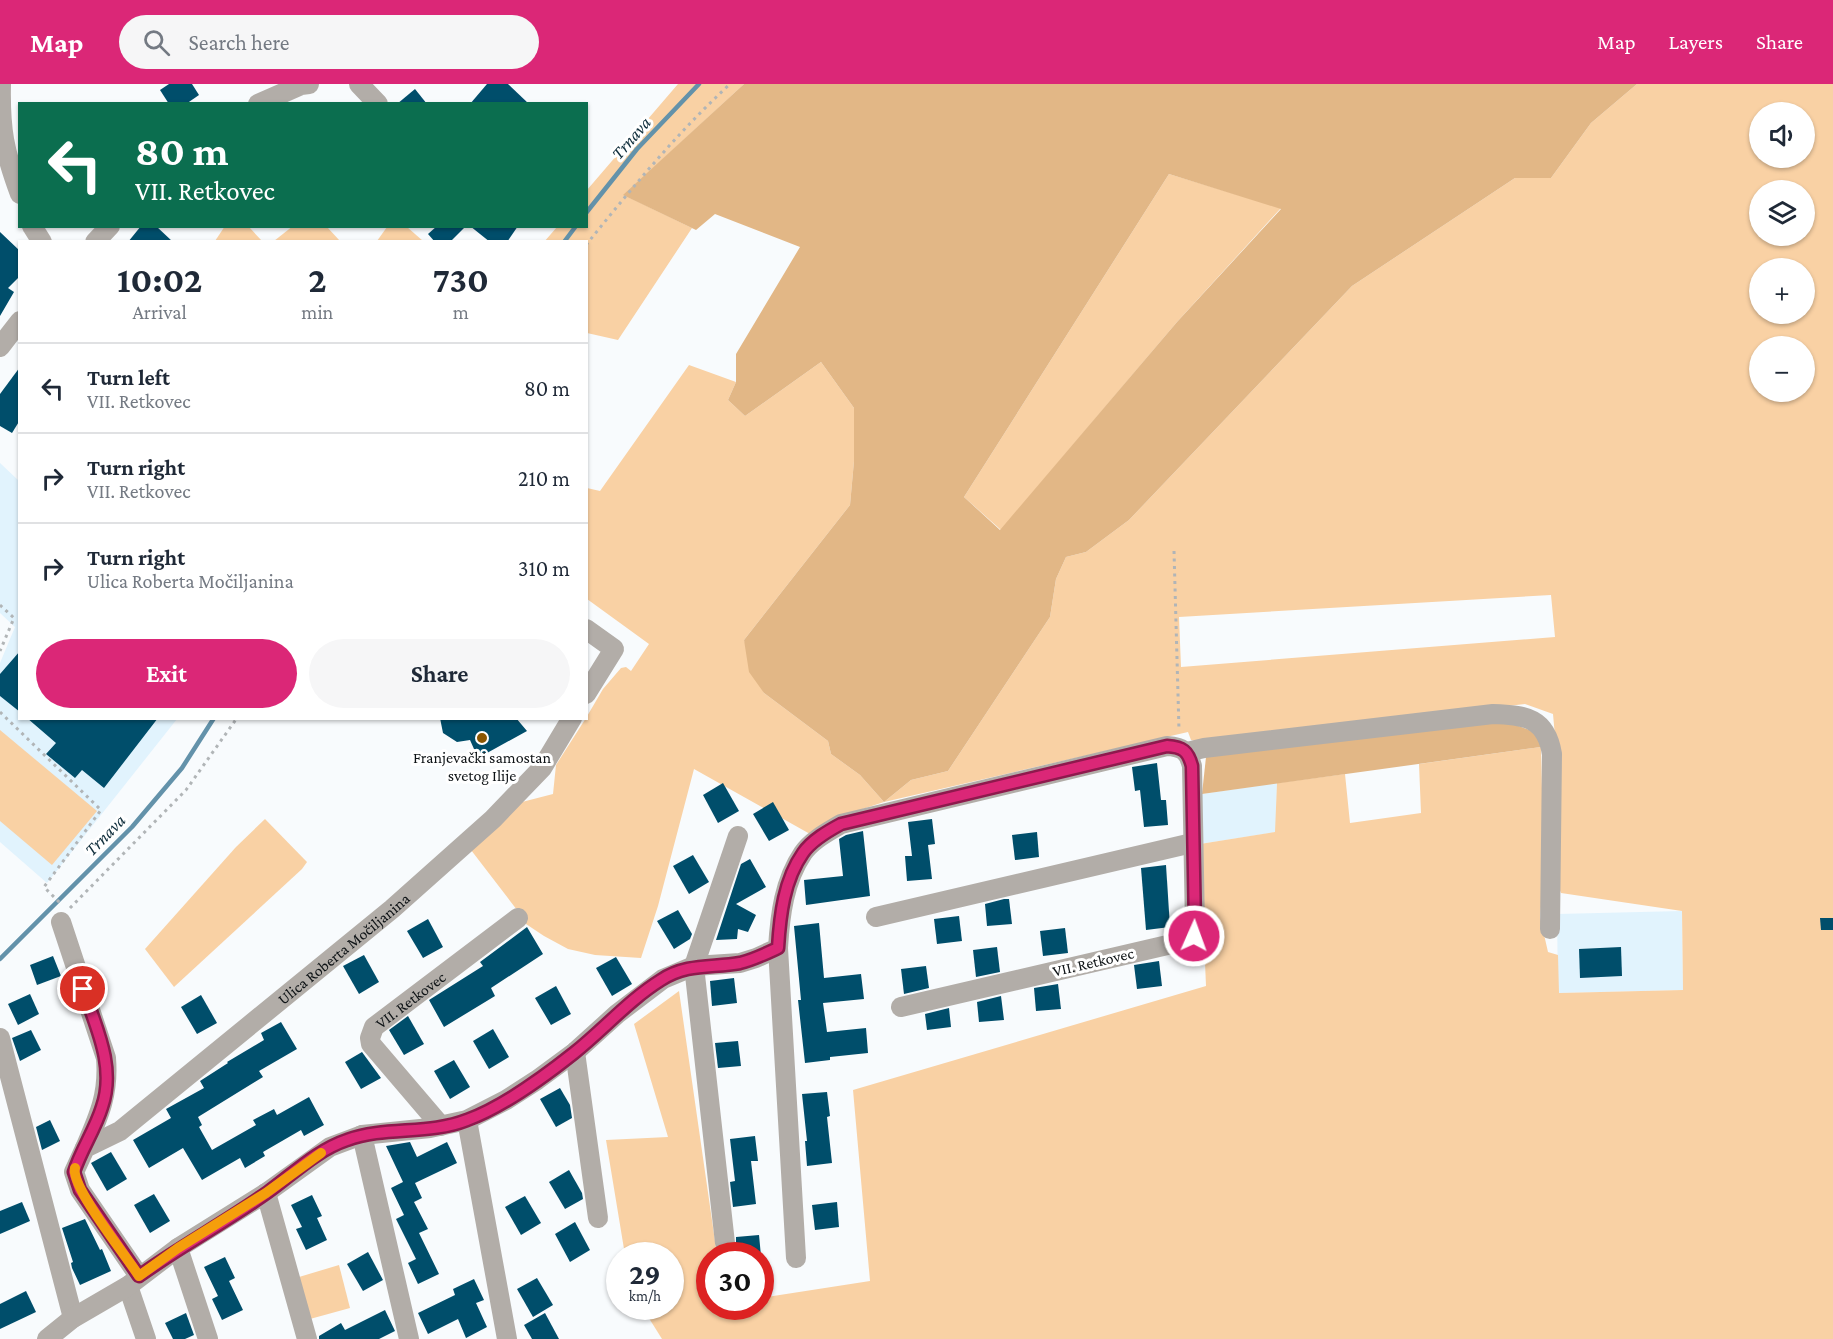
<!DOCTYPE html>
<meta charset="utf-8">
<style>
:root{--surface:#fff;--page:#f6f6f7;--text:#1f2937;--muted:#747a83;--line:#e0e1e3;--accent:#db2777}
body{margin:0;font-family:"Crimson Pro",serif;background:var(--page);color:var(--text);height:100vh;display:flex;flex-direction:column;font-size:22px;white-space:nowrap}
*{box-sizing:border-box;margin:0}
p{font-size:20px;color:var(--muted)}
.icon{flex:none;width:33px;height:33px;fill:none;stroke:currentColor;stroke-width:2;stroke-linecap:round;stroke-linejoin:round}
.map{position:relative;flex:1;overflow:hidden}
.details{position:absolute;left:18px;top:156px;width:570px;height:480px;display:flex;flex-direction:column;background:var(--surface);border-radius:0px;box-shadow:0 2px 4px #0004}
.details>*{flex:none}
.banner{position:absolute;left:18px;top:18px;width:570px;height:126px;border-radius:0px;box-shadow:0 2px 4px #0004;background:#0b6e4f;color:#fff;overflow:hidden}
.controls{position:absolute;left:1749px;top:18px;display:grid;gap:12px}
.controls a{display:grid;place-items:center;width:66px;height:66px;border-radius:50%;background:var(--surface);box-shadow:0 2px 4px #0004;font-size:30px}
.speed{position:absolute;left:606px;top:1158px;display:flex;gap:12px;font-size:30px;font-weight:700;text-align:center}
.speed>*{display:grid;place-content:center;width:78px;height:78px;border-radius:50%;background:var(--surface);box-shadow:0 2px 4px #0004;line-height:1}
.speed small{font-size:15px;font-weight:400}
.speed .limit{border:9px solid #d22;background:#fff;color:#111}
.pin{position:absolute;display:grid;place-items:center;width:51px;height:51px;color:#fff;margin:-26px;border:3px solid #fff;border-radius:50%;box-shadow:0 2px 6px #0007}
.me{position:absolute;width:66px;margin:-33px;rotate:2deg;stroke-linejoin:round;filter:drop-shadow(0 0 4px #0008)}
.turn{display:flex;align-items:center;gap:21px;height:126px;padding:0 18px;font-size:27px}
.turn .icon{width:78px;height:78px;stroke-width:2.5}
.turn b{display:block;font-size:42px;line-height:51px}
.eta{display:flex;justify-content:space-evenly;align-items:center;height:102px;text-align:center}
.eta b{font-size:36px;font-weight:700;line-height:42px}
.primary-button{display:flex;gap:12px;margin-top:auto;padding:12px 18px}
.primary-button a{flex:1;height:69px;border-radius:36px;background:var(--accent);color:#fff;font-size:24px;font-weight:700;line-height:69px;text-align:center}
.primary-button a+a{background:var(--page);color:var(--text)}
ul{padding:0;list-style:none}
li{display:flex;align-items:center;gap:18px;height:90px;padding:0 18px;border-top:2px solid var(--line)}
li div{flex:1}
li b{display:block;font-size:22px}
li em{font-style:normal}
header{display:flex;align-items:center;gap:36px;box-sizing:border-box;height:84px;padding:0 30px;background:var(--accent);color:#fff}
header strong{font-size:28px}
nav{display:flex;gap:33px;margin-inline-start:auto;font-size:21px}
.search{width:420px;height:54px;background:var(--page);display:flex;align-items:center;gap:15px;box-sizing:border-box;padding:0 21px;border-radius:33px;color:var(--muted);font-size:22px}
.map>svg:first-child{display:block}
</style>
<header>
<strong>Map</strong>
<div class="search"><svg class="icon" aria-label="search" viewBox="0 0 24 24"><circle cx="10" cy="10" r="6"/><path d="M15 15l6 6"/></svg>Search here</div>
<nav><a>Map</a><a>Layers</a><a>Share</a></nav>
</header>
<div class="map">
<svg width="1833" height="1255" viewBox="0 0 1833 1255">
<rect width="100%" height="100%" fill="#f8fbfd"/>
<g fill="#e1f3fd">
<path d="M0,379L19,397L20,634L177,635L47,799L0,758V579L15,543L0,529Z"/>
<path d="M1277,699L1276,748L1200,760L1202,710Z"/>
<path d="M1682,827L1683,906L1558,909L1557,830Z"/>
</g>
<g fill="#f9d1a4" fill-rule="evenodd">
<path d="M678,0H744L624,111L692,144L618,256L587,249L586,158H544L557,143L586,142L587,106Z"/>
<path d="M1637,0H1833V1255H662L642,1223L670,1222V1172L625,1171L606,1056L668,1053L634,940L679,907L717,1171L710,1172V1222H760L761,1214L870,1197L853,1006L1206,902L1200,760L1275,748L1277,699L1345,690L1350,739L1421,729L1419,680L1541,663L1544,789L1540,833L1548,868L1558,871L1559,909L1683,906L1682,827L1561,809L1557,799L1559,696L1553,630L1525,620L1200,658L1191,656L1188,648L884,718L835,734L810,750L694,685L658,822L641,874L595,871L568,865L544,852L523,838L517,826L471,766L522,718L553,710L556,681L586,634L603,605L621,584L626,583L631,587L649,560L587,515V404L600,407L689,281L736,298L728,316L745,332L821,278L854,324V377L850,421L744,556L764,609L828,657L831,670L860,691L884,718L911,696L948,687L1050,533L1056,495L1066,473L1086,468L1129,436L1352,202L1515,94H1551L1591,39ZM1760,28H1804V74H1760ZM1760,106H1804V152H1760ZM1760,184H1804V230H1760ZM1760,262H1804V308H1760ZM1551,511L1555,553L1181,583L1179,533Z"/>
<path d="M1169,90L1281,124L1177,238L1001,446L964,413Z"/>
<path d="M225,142L249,143L262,157H215Z"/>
<path d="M293,142L327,143L340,157H274Z"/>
<path d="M387,143H407L423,157H377Z"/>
<path d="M0,646L97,727L52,781L0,737Z"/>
<path d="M265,735L307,778L302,785L174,903L145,865L236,763Z"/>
<path d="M339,1181L350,1224L310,1235L299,1193Z"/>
</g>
<g fill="#e2b786" fill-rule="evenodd">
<path d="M744,0H1637L1591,39L1551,94H1515L1352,202L1129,436L1086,468L1066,473L1056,495L1050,533L948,687L911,696L884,718L860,691L831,670L828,657L764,609L749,588L744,556L850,421L854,377V324L821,278L745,332L728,316L736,298V270L800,163L715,130L696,146L623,111ZM1169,90L1281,125L1177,238L1000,446L964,413Z"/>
<path d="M1505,637L1540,650L1541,663L1202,710L1206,673Z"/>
</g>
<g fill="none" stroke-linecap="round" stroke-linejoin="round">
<g stroke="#6392aa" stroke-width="4.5">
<path d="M586,129L637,65L699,0"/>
<path d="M564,158L576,142"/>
<path d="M0,875L132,743L182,684L214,634"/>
</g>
</g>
<g fill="#004e6b">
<path d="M169,0H192L199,11L186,20H169L160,6Z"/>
<path d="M487,0H508L529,20H470Z"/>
<path d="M415,5L427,20H397Z"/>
<path d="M141,142H156L173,158H128Z"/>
<path d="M437,142H466L450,158H435L428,150Z"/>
<path d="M470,142H518L507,158H490Z"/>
<path d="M0,148L20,167V192L8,204L14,208L0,232Z"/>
<path d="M20,283V336L12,349L0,342V310Z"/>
<path d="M20,567V628L0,612V590Z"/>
<path d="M27,634H158L104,704L82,686L75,694L46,670L56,659Z"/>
<path d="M440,634H516L527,647L478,674L470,656L457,658L443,649Z"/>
<path d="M1157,679L1161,716H1166L1168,741L1144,743L1140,706L1135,707L1132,683Z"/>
<path d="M723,699L739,727L718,739L703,711Z"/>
<path d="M773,718L789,746L769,757L753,730Z"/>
<path d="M932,735L935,760L928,761L932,795L907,797L905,772H912L908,738Z"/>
<path d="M863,747L870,812L806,821L804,796L843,792L839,755L846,751Z"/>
<path d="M1037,748L1039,773L1015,776L1012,751Z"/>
<path d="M693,771L709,798L689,810L673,782Z"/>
<path d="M750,775L766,803L736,820L756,831L748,848L738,845L737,855L716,856L741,780Z"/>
<path d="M1166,781L1170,843L1146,846L1141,784Z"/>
<path d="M1004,815H1009L1012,840L987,842L985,820Z"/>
<path d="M678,826L692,850L690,855L674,865L657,837Z"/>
<path d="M959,832L962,857L937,860L934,835Z"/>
<path d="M1820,834H1833V846H1821Z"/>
<path d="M428,835L443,863L423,874L407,847Z"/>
<path d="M819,839L824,894L861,890L864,915L823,919L827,948L866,944L868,969L830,973V976L805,979L798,916H801L794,842Z"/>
<path d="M527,843L543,870L491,904L495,912L444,943L429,916L483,882L480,878Z"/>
<path d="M1065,844L1068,869L1043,872L1040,847Z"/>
<path d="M997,863L1000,888L976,893L973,866Z"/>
<path d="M1621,863L1622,892L1580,894L1579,865Z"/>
<path d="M364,871L379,898L359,910L343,882Z"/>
<path d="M53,872L61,892L37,901L30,881Z"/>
<path d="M616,873L632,900L612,912L596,884Z"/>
<path d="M1159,877L1162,902L1137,905L1134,881Z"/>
<path d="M926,882L929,904L904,910L901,885Z"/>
<path d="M734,894L737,919L712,922L710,897Z"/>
<path d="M1058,900L1061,925L1036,927L1034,904Z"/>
<path d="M556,902L571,930L551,941L535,914Z"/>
<path d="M30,910L39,930L18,941L8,920Z"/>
<path d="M201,911L217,939L197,950L181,923Z"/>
<path d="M1001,912L1004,936L979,938L977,918Z"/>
<path d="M949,924L951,943L927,946L925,930Z"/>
<path d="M408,932L424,960L404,971L389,946Z"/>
<path d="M281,938L297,965L259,987L263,993L198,1033L202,1041L199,1043L212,1066L256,1041L253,1036L274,1025L277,1031L309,1013L324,1041L304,1052L301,1046L263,1068L265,1072L245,1084L240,1074L202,1096L183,1064L149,1084L133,1056L171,1034L166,1025L204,1004L200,997L228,979L227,978L264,956L261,949Z"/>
<path d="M493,945L509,973L489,985L473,957Z"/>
<path d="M31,946L41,966L20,977L12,954Z"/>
<path d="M738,957L741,982L718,984L715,959Z"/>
<path d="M362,968L381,994L361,1005L345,978Z"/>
<path d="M454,976L470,1003L450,1015L434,987Z"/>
<path d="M560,1004L570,1021L572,1034L556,1043L540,1015Z"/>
<path d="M827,1008L830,1032L827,1033L832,1079L807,1082L805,1057H807L802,1010Z"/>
<path d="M50,1036L60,1057L42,1066L36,1043Z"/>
<path d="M755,1052L758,1077H751L756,1120L733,1123L730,1098L735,1097L730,1055Z"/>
<path d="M410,1058L417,1073L447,1058L457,1079L415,1099L422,1114L414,1118L428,1145L419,1149L439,1190L418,1200L408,1179L416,1175L396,1135L404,1131L391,1104L403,1098L386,1062Z"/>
<path d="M111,1068L127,1095L107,1107L91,1079Z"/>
<path d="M569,1086L582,1109L583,1115L565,1125L549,1098Z"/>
<path d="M154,1110L170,1137L150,1149L134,1121Z"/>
<path d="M312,1111L322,1132L317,1134L327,1156L306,1166L296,1145L302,1143L291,1121Z"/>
<path d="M525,1112L541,1139L521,1151L505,1123Z"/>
<path d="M22,1118L30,1137L0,1150V1127Z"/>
<path d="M837,1118L839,1143L815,1146L812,1121Z"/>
<path d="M85,1135L100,1166L102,1165L111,1187L80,1201L72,1184L71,1179L73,1178L62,1144Z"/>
<path d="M575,1138L590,1166L570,1178L555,1150Z"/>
<path d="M759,1151L761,1172H736V1153Z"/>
<path d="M368,1168L383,1196L363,1207L347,1180Z"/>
<path d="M225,1173L235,1194L229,1197L243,1226L222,1236L212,1215L218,1212L204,1183Z"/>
<path d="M537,1194L553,1221L533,1233L517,1205Z"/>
<path d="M474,1195L484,1216L476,1219L487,1243L466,1254L458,1235L428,1250L418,1229L455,1211L453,1205Z"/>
<path d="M26,1207L36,1228L0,1245V1220Z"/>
<path d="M385,1226L395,1247L379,1255H319V1252L341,1239L345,1246Z"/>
<path d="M186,1229L194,1251L185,1255H173L165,1239Z"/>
<path d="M545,1229L559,1255H532L524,1241Z"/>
</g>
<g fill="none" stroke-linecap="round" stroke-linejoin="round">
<g stroke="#b1b5b7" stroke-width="3" stroke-dasharray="3 4.5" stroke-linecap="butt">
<path d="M586,161C631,105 677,49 730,0"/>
<path d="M1174,467L1179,646"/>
<path d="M0,521L14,534L0,567"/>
<path d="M0,628L101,726L44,803L62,821"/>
<path d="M70,824L186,706L237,634"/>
</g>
<g stroke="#b2ada8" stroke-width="20">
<path d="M1,0C0,45 4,67 20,110"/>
<path d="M359,0L378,20"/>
<path d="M258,20L301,1L309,0"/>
<path d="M32,142L42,158"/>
<path d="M95,158L110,142"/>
<path d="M0,263L20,237"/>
<path d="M586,545L614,565L586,610"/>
<path d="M1187,668L1204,664L1493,630C1526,631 1546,634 1552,670L1550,845"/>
<path d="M876,833L1192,759"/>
<path d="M61,838L106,974C109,1010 99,1032 85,1064"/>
<path d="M778,864L796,1174"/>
<path d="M0,954L73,1234"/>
<path d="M575,968L598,1134"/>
<path d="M467,1036L507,1255"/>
<path id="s1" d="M441,1042L371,960L370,954L374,943L518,834"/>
<path d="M362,1051L409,1255"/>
<path d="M266,1109L307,1255"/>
<path d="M725,1159L694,882L738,752"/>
<path d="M178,1164L208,1255"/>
<path id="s2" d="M139,1192L80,1106L74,1088L85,1064L120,1047L392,825L493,735L542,684L572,634"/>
<path d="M128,1202L146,1255"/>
<path d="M47,1255L73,1234L128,1202L178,1164L266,1109L330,1063L362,1051L430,1044L467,1036L506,1016L537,996L575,968L617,930L663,895L694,882L740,879L756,874L778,864C780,831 784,797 803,769C812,756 828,748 841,740L1167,662C1183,663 1188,667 1192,682L1195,843L1193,852L1189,856L901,923"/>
</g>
</g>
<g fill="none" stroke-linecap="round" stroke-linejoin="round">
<defs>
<path id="route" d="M83,905C96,943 116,983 102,1023C95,1046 81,1066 74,1088L80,1106L139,1192C181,1162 226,1138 268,1108C293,1090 317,1066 347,1056C385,1042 429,1051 467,1036C503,1023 545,992 574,969C604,945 629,916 661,896C687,879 712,884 740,879C753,876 765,870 778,864C780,831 784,796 803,769C812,756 828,747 841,740L1167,662C1183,663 1188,667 1192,682L1195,843L1194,852"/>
</defs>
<use href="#route" stroke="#8e194d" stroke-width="15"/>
<use href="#route" stroke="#db2777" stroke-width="10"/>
<path stroke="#f59e0b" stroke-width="10" d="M75,1084C70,1102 127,1173 139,1192L178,1164L266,1109L321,1069"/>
</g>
<circle fill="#8a5601" stroke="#fff" stroke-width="2" cx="482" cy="654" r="6"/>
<g text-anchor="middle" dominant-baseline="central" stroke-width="6" stroke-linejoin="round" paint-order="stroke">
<g font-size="16" fill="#0e1316" stroke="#fff">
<text x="482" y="673">Franjevački samostan<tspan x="482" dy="18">svetog Ilije</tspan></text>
</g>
<g font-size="16" fill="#0e1316" stroke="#fff">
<text stroke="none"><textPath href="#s2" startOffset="477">Ulica Roberta Močiljanina</textPath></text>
<text transform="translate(1093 878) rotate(-13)">VII. Retkovec</text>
<text stroke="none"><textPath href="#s1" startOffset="171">VII. Retkovec</textPath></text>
</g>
<g font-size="18" font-style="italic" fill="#0f2d3b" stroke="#fff">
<text transform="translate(631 54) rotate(-49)">Trnava</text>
<text transform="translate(105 751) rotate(-46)">Trnava</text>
</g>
</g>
</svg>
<div class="controls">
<a><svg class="icon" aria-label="sound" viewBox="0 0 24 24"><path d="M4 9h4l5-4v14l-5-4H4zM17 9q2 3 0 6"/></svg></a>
<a><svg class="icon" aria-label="layers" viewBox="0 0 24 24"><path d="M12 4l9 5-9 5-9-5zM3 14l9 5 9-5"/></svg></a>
<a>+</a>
<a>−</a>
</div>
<div class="speed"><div>29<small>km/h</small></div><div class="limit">30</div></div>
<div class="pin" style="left:83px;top:905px;background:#d93025"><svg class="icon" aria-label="arrive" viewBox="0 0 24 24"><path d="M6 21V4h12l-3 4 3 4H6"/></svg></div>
<svg class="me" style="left:1194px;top:852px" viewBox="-20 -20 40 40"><circle r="17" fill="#db2777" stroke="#fff" stroke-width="3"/><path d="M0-11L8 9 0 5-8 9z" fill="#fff"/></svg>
<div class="banner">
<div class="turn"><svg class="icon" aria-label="left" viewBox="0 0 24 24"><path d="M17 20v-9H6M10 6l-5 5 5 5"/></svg><div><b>80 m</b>VII. Retkovec</div></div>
</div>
<section class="details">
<div class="eta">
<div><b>10:02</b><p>Arrival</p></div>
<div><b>2</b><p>min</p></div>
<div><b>730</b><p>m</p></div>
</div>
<ul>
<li><svg class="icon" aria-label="left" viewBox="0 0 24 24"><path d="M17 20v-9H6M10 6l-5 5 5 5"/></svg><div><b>Turn left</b><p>VII. Retkovec</p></div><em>80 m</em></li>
<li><svg class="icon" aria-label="right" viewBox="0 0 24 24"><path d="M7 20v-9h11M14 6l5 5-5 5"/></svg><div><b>Turn right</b><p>VII. Retkovec</p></div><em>210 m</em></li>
<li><svg class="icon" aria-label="right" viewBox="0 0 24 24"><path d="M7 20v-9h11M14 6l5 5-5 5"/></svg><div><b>Turn right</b><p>Ulica Roberta Močiljanina</p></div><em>310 m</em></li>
</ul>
<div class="primary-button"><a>Exit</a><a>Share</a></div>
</section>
</div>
